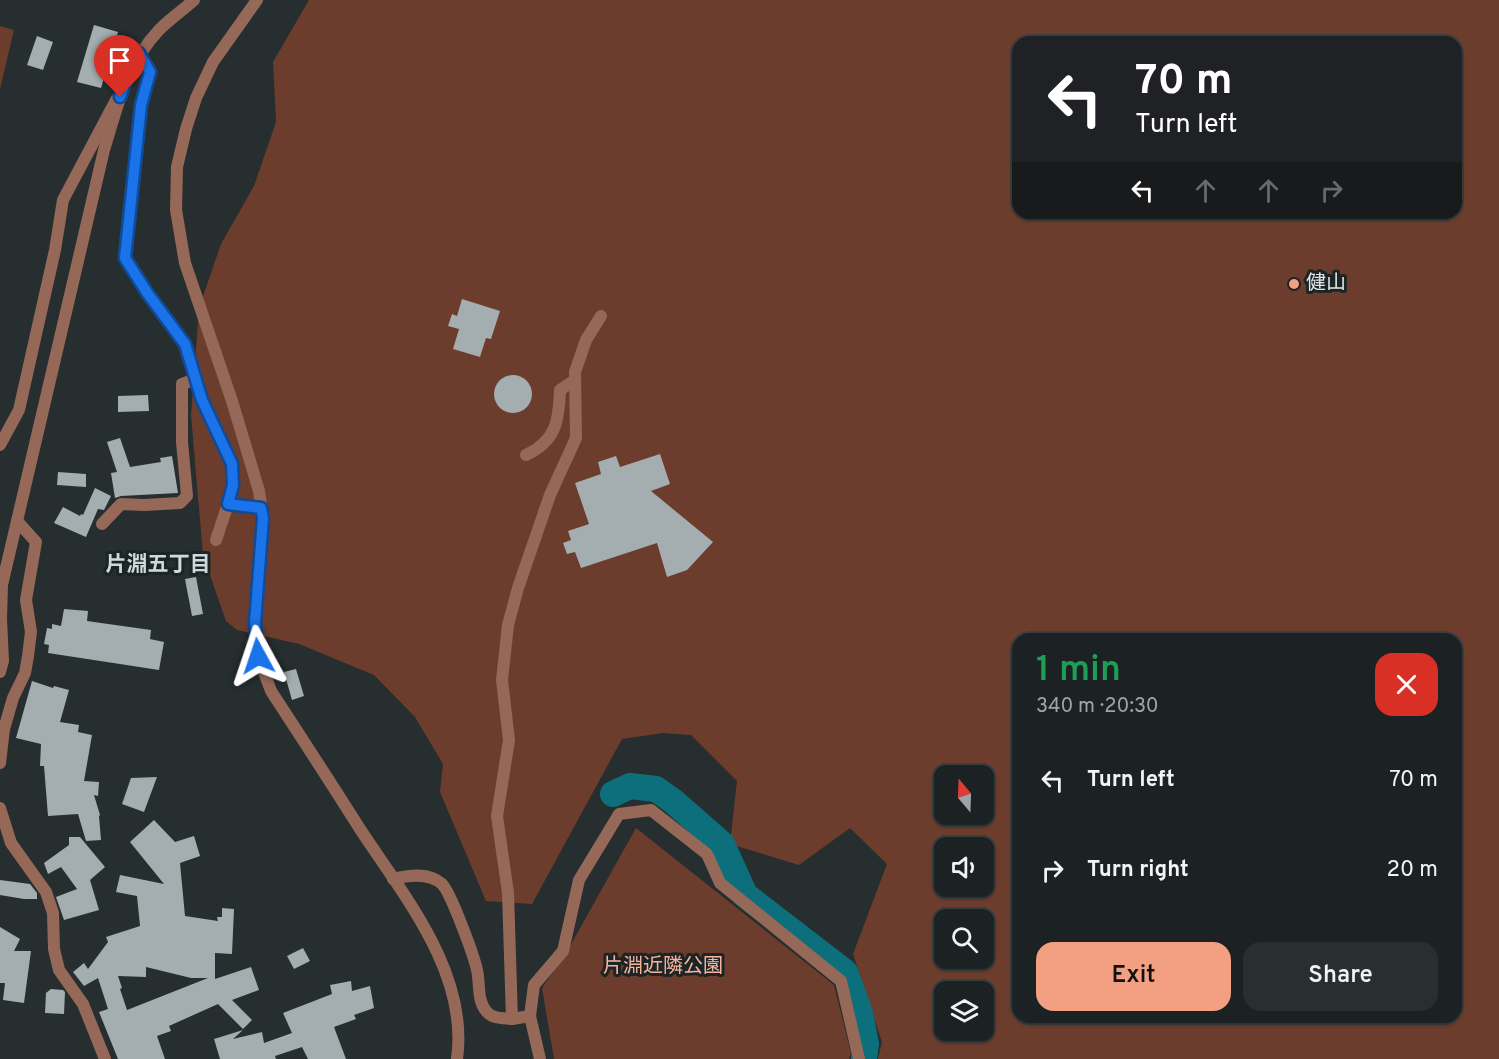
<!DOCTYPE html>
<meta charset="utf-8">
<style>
:root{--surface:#1c2223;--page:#292f30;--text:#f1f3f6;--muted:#a0a4a6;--line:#3a3f41;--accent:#f39f82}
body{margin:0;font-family:Overpass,"Noto Sans JP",sans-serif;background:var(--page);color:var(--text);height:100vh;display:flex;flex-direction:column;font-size:22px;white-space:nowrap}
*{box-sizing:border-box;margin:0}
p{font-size:20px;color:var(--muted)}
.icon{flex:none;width:33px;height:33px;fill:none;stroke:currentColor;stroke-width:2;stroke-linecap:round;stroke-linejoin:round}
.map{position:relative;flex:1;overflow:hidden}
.panel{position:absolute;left:1012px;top:633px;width:450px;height:390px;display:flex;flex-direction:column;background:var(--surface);border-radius:18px;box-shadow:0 2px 4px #0004,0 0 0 2px var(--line)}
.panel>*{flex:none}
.top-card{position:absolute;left:1012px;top:36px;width:450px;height:183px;border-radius:18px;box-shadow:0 2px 4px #0004,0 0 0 2px var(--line);background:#202124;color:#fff;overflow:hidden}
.needle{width:39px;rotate:341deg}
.controls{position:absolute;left:934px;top:765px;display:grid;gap:12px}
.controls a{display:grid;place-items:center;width:60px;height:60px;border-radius:12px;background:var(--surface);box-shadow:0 2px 4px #0004,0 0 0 2px var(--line);font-size:30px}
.pin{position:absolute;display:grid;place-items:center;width:51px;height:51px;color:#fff;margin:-62px -26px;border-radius:50% 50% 50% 0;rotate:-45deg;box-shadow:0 0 6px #0007}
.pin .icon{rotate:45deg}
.me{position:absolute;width:66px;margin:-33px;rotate:355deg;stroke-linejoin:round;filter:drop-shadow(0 0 4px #0008)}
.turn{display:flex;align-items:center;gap:21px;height:126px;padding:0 24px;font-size:27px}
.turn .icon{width:78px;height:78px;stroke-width:2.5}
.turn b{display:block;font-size:42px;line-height:51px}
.lanes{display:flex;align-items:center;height:57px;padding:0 24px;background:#0003;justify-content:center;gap:30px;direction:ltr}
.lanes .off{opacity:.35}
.round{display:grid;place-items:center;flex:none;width:63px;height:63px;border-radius:18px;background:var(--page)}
.summary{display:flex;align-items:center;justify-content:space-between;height:102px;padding:0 24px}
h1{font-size:36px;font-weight:600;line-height:45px;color:#1e9e55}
.button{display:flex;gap:12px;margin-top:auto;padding:12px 24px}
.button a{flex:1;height:69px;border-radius:18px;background:var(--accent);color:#111;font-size:24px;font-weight:600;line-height:69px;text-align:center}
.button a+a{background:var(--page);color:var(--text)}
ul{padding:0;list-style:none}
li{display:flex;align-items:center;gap:18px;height:90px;padding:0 24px}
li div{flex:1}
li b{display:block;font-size:22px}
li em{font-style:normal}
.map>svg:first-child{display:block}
</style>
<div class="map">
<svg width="1499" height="1059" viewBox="0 0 1499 1059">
<rect width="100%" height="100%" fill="#262e2f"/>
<g fill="#6c3d2c" fill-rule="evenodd">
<path d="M309,0H1499V1059H878L882,1042L853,954L887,864L850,828L799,865L730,844L737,781L691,735L663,733L622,739L532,904L486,901L440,792L443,764L415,717L374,675L299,644L237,630L226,621L203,555L191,415L199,308L221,244L254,186L276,122L273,62ZM1018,42H1456V213H1018ZM1018,639H1456V1017H1018ZM945,776H984V814H945ZM945,848H984V886H945ZM945,920H984V958H945ZM945,992H984V1030H945Z"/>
<path d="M0,26L14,30L0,89Z"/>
<path d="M636,828L834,985L851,1053L849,1059H554L542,988L565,955Z"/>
</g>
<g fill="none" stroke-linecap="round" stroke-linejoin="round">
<path stroke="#0e6f7c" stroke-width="26" d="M613,794L630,786L656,789L673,801L722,844L745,895L845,972L860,1013L866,1044L864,1059"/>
</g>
<g fill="#a4adaf" fill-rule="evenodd">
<path d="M94,25L118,32L101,88L77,82Z"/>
<path d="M37,36L53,42L43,70L27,65Z"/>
<path d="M462,299L500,311L491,339L486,338L480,357L453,349L459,329L448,326L452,314L457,316Z"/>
<circle cx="513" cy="394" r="19"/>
<path d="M148,395L149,411L118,412V396Z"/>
<path d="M120,438L130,467L161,462L160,458L172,456L178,493L121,496L115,498L111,473L117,472L107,442Z"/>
<path d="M660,454L670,484L651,491L713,542L687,570L667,577L657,543L581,568L575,552L567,554L563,543L571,540L568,531L589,524L575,483L601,474L598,462L616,456L620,467Z"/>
<path d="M58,472L86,474V487L57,485Z"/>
<path d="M95,488L111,496L104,510L98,509L86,537L54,523L63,507L80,516L81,514L83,515Z"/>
<path d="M196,577L203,614L192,616L185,579Z"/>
<path d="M64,609L88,611L87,621L151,630L150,639L164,642L159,670L48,653L49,645L44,644L47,628L52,629V624L61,626Z"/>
<path d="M296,669L304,696L292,700L284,672Z"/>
<path d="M32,681L53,688L54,686L69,690L60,722L79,725L78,732L92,735L84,781L99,782L98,796L94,795L100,815L99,816L101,840L86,841L78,814L48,816L44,766H40L41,744L16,738Z"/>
<path d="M157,777L144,812L122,804L131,778Z"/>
<path d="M154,820L175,842L194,836L200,856L180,863L185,916L218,921L217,917H222V908L234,909L232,954L215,953V979L251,967L259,990L232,1000L252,1020L243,1029L218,1004L169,1026L171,1031L157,1036L165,1059H118L99,1012L108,1009L98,978L84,986L73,972L84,963L88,969L108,942L106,937L140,926L137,896L116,892L120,875L164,884L130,842ZM146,967L191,978H208L127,1010L120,989L122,988L118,976L146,977Z"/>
<path d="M69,837H80L105,867L90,880L99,910L64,920L56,897L77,889L61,867L48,874L44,863L69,845Z"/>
<path d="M0,880L30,884L37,893V899H24L0,895Z"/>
<path d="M0,927L20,939L14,951H31L24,1003L3,1000L5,983H0Z"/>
<path d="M303,948L310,961L294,969L287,956Z"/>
<path d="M351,981L352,991L370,986L374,1008L354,1015L356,1019L334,1027L346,1059H308L302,1047L275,1056L276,1059H220L214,1039L243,1030L233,1039L262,1032L264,1043L292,1033L283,1013L332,994L330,985Z"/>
<path d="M51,989L63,990L65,992L64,1014L45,1013L46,993Z"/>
</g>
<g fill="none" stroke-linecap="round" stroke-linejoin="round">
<g stroke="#966858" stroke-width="12">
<path d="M139,53L150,72L141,105L125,258L148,294L185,344L202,400L232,464L233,485L228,504L261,508"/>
<path d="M0,445L19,410L55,250L63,200L116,100"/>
<path d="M526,455C556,441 559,421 560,390L575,380"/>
<path d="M102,524L121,504L144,505L180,503L187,496L182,442V384L196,379"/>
<path d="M216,540L228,504"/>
<path d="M0,763L4,729L13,698L25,673L28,656L31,632L26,600L36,542L17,521"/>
<path d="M0,808L11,843L46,892L53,913L54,949L59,970L83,1004L105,1059"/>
<path d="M393,879C409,875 429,872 442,884C451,893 474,956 477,970C480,983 477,1000 486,1011C492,1019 503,1018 512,1019"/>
<path d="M530,1016L512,1019L508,893L497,816L509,740L502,680L508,625L518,588L550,495L576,438L575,372L586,340L601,316"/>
<path d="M540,1059L530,1016L534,985L563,951L579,880L619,814L651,810L707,854L720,883L841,981L859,1059"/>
</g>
<g stroke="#966858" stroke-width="12">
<path d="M257,0L213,62L196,98L186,129L177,167L176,210L185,263L232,401L259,491L263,518L255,623L258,656L271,691C301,737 331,783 360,829C404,896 469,973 457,1059"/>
<path d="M0,672L3,661L1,619L2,585L104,150C118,105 126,65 159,30C170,19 183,10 194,0"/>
</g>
</g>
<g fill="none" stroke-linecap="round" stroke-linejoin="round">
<defs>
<path id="route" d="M120,97L126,80L139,53L150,72L141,105L125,258L148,294L185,344L202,400L232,464L233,485L228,504L261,508L263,518L255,623L258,656"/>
</defs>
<use href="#route" stroke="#114b97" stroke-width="15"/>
<use href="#route" stroke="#1a73e8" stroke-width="10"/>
</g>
<circle fill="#f39f82" stroke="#1c2425" stroke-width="2" cx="1294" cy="284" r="6"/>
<g text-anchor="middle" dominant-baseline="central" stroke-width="6" stroke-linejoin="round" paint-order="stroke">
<g font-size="20" fill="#e0e5e6" stroke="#1c2425" text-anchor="start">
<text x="1306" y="284">健山</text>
</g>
<g font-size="20" fill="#f9b39a" stroke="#1c2425">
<text x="663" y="967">片淵近隣公園</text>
</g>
<g font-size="21" font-weight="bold" fill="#cfd9db" stroke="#1c2425">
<text x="158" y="565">片淵五丁目</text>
</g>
</g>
</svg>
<div class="controls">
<a><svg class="needle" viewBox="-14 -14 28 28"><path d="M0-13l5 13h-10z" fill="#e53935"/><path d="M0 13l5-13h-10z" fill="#a0a4a6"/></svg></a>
<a><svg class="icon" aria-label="sound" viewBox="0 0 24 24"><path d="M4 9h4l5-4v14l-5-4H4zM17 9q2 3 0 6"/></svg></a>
<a><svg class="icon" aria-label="search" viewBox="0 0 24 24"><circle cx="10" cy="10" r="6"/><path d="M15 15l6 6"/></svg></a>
<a><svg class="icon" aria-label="layers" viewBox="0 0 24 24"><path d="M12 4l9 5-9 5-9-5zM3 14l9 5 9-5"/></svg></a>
</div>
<div class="pin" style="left:120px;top:97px;background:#d93025"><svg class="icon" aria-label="arrive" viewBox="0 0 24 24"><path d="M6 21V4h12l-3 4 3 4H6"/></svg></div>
<svg class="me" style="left:258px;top:656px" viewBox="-20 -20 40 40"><path d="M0-17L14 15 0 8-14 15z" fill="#1a73e8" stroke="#fff" stroke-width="4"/></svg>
<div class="top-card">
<div class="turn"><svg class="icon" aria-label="left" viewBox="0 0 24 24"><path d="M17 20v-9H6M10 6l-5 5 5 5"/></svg><div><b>70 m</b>Turn left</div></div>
<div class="lanes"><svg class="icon" aria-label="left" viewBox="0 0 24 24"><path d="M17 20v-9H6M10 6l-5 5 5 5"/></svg><svg class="icon off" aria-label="ahead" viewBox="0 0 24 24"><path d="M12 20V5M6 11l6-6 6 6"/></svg><svg class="icon off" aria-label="ahead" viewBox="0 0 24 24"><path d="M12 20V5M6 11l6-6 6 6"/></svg><svg class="icon off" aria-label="right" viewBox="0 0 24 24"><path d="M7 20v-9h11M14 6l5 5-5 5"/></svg></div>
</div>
<section class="panel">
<div class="summary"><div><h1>1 min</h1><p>340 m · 20:30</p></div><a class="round" style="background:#d93025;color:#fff"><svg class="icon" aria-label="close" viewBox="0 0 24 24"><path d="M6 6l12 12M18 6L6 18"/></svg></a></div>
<ul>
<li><svg class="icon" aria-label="left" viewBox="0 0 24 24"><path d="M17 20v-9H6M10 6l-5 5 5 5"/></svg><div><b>Turn left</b></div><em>70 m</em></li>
<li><svg class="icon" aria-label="right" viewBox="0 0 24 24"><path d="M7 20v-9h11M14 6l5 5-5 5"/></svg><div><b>Turn right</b></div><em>20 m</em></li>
</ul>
<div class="button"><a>Exit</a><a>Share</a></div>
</section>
</div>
